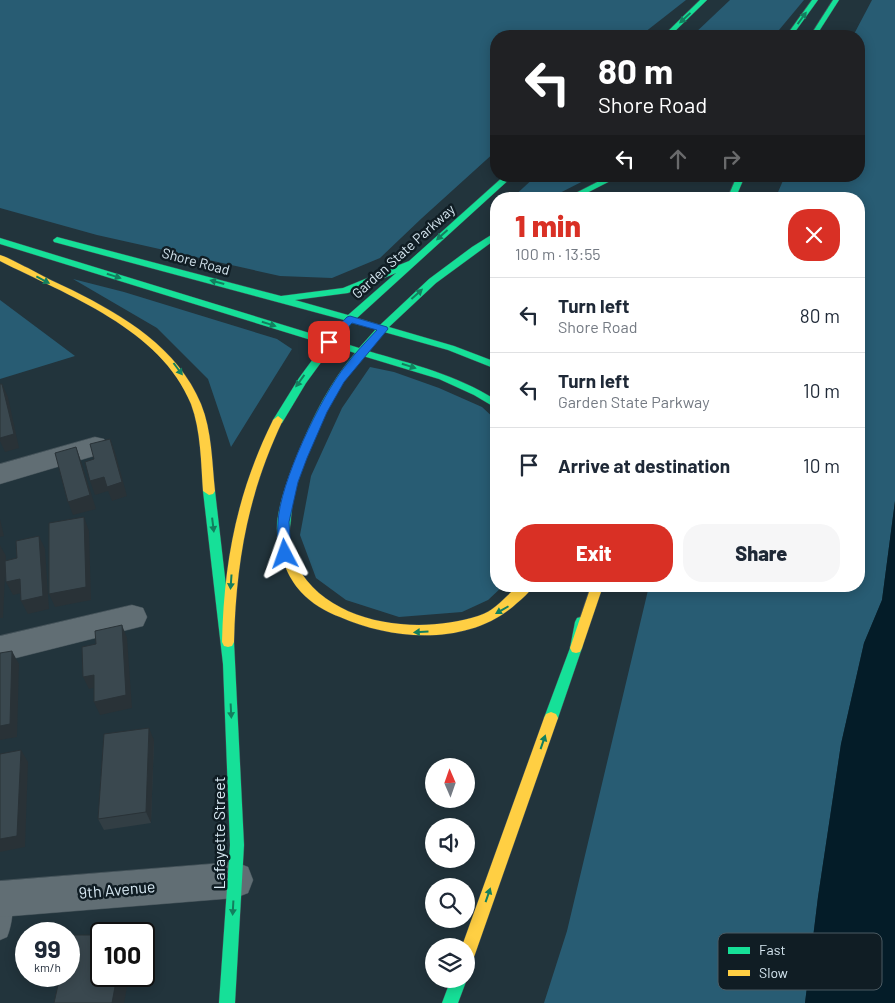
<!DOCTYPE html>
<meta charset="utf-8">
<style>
:root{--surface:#fff;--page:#f6f6f7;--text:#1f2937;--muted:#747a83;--line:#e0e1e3;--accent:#d93025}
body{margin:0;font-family:Barlow,sans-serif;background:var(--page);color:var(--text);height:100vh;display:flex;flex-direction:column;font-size:19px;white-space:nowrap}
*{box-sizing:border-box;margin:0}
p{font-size:16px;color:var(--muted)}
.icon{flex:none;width:28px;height:28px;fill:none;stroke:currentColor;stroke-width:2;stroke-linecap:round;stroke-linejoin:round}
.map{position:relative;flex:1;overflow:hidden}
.panel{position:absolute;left:490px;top:192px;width:375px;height:400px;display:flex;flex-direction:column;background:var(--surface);border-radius:20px;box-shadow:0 2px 12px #0003}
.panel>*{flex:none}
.hud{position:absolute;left:490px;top:30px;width:375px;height:152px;border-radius:20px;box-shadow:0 2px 12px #0003;background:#202124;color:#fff;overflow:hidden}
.needle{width:32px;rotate:358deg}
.fabs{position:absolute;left:425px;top:758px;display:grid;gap:10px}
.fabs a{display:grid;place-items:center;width:50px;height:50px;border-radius:50%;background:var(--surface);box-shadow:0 2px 12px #0003;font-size:25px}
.speed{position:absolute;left:15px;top:922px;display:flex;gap:10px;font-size:25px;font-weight:700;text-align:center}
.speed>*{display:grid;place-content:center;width:65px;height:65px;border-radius:50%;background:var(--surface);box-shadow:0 2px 12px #0003;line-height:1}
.speed small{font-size:12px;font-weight:400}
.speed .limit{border:2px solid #111;border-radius:8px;background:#fff;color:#111}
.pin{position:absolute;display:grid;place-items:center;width:42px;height:42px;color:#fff;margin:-21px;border-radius:10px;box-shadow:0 2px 8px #0006}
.me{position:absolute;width:55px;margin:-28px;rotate:356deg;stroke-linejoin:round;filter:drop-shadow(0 0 4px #0008)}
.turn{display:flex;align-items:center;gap:18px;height:105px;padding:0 25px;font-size:22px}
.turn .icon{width:65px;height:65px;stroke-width:2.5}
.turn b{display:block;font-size:35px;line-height:42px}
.lanes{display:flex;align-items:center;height:48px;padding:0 25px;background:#0003;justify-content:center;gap:25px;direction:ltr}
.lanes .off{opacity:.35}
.round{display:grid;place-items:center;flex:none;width:52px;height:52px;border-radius:20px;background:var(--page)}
.headline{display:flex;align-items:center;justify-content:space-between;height:85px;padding:0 25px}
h1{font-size:30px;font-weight:800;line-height:38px;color:var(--accent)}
.action{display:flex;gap:10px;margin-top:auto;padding:10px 25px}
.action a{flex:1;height:58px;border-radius:20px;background:var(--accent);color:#fff;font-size:20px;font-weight:800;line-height:58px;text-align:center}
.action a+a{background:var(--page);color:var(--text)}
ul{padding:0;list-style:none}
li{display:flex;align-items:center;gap:15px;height:75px;padding:0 25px;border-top:1px solid var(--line)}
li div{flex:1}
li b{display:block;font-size:19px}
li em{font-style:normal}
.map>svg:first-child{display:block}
</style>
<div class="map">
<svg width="895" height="1003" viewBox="0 0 895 1003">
<rect width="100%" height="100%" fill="#22343c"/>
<g fill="#285c73">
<path d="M0,0H686L640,36H496V151L422,218L380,258L332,278L280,276L97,235L0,208Z"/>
<path d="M730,0H804L774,36H692Z"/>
<path d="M872,0H895V501L882,600L864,643L841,744L818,897L805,1003H544L567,931L649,586H859V199H775L785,176H859V36H853Z"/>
<path d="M536,176H593L548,199H511Z"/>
<path d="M73,279L124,292L277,339L292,349L231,447L208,379L157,328Z"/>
<path d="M0,300L75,356L0,379Z"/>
<path d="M370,367L394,372L439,388L482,407L496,420V586H503L488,600L462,612L399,617L346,600L316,578L300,535L311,476L342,408Z"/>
</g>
<path fill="#041c28" d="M895,501V1003H805L818,897L841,744L864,643L882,600Z"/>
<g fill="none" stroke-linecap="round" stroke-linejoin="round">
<defs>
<path id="lane" d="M3,889L10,892C15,905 12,925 7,937L0,940V890Z"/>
<g id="street">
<path d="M95,437L104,439L108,446L104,453L0,484V464Z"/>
<path d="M132,605L143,608L147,617L143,626L0,662V636Z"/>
<path d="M235,862L248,867L253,880L248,893L235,898L0,917V881Z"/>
</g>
<g id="fast">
<path d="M700,0H707L670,36H663Z"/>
<path d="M812,0H818L792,36H786Z"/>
<path d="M833,0H839L816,36H810Z"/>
<path d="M504,176H513L357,318L380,325L429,279L472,247L496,232V239L436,283L389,327L454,346L496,362V369L448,350L384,332L368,351C412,364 457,375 496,400V408L474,395L439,379L363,356C330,395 308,446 294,495C291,507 291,533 287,540H279C267,515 310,422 324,398C333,382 343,367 355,353L333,346L306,383L282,423H274L273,420L299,378L324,344L0,244V238L329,339L344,320L54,242L53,240L57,237L281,296L343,288L409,261ZM396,273L348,315L295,300L348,293ZM352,323L376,329L359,348L337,341Z"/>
<path d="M609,176H620L575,199H564Z"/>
<path d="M737,176H745L735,199H727Z"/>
<path d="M209,487L215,491L232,638L234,642L244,845L235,1003H219L230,845L223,664L203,491Z"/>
<path d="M581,617L585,618L587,622L582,648L558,718L556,722L551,724L546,722L544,718L570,648L575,622L577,618Z"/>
<path d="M466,977L467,979L458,1003H442L451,979Z"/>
</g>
<g id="slow">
<path d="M0,255C10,258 19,264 28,268C42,276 57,283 72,290C124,316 178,348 201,404C212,431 212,463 215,491L213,494L209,495L203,491C201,463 201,431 191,404C161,329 67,295 0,261Z"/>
<path d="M278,416L283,420C248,493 236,562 234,642L232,646L228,647L224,646L222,642C224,561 237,493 273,420Z"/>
<path d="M283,533L287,534L289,537C291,546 292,558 297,566C330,626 419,635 478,616C497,610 504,596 518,587C522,585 529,586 533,586C529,593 523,598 517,603C471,646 394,641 340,617C326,612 311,603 301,592C286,575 282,559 277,537L279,534Z"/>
<path d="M591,586H603L582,648L580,652L576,653L572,652L570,648Z"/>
<path d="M551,712L556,714L558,718L474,957L472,963L466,965V946H462L544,718L546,714Z"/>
</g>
</defs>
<use href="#lane" stroke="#425057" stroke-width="1"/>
<use href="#street" stroke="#425057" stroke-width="1"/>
<use href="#fast" stroke="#425057" stroke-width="1"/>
<use href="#slow" stroke="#425057" stroke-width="1"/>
<use href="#lane" fill="#616e74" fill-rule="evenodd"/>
<use href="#street" fill="#616e74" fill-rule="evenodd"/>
<use href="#fast" fill="#16e098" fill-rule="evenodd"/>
<use href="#slow" fill="#ffcf43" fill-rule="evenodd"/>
</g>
<path fill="#323e44" d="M154,740L151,823L104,830L98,819Z"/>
<g fill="#293237">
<path d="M2,384L8,397L19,448L5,452L0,441Z"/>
<path d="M110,439L115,452L127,496L112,501L108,491L95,495L90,481L104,477Z"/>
<path d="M76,447L81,461L96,509L73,515L68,502Z"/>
<path d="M84,517L89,531L91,600L55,607L49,594Z"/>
<path d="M0,519L4,536L0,537Z"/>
<path d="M39,536L45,549L49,609L28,614L21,601Z"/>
<path d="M0,545L6,556L3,618H0Z"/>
<path d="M20,579L27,592L13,595L6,582Z"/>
<path d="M122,625L127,638L132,708L100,715L94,702Z"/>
<path d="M12,651L19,664L17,737L0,740V726Z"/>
<path d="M94,675L99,687L89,689L83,677Z"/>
<path d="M149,728L154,740L151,823L146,812Z"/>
<path d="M21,750L28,762L25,847L0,852V839Z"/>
<path d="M117,976H129L124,1003H112Z"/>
</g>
<g fill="#3a484f" stroke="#293237">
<path d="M0,384H2L14,434L0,438Z"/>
<path d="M110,439L122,482L107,487L104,477L90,481L85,462L94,459L90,444Z"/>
<path d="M76,447L90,495L68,502L55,453Z"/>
<path d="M84,517L86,587L49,594V523Z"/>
<path d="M39,536L43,596L21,601L20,579L6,582L5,561L17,558L16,541Z"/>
<path d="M122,625L126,695L94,702V675L83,677L82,647L96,644L95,631Z"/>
<path d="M12,651L10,724L0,726V653Z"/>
<path d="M149,728L146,812L98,819L104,734Z"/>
<path d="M21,750L17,836L0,839V754Z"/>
<path d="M69,935H101V976H117L112,1003H54L60,976H69Z"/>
</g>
<defs><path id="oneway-solid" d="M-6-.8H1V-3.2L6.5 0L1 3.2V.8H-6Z" transform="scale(1.25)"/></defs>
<g fill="#137e5e">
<use href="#oneway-solid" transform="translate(685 18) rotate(137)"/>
<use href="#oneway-solid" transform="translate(802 18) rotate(-54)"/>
<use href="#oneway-solid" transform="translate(442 235) rotate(138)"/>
<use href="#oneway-solid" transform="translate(114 276) rotate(17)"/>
<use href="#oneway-solid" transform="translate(43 280) rotate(28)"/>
<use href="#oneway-solid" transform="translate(217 282) rotate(-165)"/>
<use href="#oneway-solid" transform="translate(417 294) rotate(-42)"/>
<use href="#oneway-solid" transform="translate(269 324) rotate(17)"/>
<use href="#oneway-solid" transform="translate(409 366) rotate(17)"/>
<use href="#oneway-solid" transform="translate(178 369) rotate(53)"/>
<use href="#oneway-solid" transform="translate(300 381) rotate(126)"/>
<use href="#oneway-solid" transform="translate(213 525) rotate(83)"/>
<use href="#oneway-solid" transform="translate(231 582) rotate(94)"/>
<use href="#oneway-solid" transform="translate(502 610) rotate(150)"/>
<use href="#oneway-solid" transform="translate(421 632) rotate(177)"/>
<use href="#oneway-solid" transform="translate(231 711) rotate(87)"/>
<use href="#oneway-solid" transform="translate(543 742) rotate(-71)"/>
<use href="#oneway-solid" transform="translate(488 895) rotate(-71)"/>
<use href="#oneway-solid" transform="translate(233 908) rotate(93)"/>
</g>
<path fill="#1a73e8" stroke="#114b97" d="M350,316L387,327L388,329L344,382L327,412L307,458L298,482L289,522L291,554L289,558H281L279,554C278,544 277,534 278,523C279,484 321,396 346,365C355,353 366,342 377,330L352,323L332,344H325V340L347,317Z"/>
<g text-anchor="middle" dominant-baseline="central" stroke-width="5" stroke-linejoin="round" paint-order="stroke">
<g font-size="14" fill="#d6e7f1" stroke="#101d24">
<text transform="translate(403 251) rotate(-42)">Garden State Parkway</text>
<text transform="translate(196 261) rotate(15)">Shore Road</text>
</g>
<g font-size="16" fill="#d6e7f1" stroke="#101d24">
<text transform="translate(218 833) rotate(-90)">Lafayette Street</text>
<text transform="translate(117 889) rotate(-5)">9th Avenue</text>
</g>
</g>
<rect x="718" y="933" width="164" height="57" rx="8" fill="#101d24" stroke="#4b5a62" stroke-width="1"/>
<rect x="728" y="947" width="22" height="7" fill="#16e098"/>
<rect x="728" y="970" width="22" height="6" fill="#ffcf43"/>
<g font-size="14" fill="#d6e7f1">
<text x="759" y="955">Fast</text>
<text x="759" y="978">Slow</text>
</g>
</svg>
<div class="fabs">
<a><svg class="needle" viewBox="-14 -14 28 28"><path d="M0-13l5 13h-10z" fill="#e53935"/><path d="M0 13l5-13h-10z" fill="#747a83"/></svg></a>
<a><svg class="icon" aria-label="sound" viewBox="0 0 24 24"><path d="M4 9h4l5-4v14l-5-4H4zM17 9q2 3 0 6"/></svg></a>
<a><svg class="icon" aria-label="search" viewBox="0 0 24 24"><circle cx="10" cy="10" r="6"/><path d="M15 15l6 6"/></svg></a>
<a><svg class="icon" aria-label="layers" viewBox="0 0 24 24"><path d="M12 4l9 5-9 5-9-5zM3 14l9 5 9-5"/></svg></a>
</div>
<div class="speed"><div>99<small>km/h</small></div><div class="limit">100</div></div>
<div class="pin" style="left:329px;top:342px;background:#d93025"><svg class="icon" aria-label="arrive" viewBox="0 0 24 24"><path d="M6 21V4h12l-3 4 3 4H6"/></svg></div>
<svg class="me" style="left:285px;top:554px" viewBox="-20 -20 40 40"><path d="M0-17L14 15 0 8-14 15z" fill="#1a73e8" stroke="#fff" stroke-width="4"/></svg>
<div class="hud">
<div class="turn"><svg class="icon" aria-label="left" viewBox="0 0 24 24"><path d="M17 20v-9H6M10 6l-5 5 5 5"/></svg><div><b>80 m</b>Shore Road</div></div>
<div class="lanes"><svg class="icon" aria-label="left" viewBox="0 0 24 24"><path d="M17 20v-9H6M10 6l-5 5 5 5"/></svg><svg class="icon off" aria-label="ahead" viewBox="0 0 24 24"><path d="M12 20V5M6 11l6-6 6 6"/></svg><svg class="icon off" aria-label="right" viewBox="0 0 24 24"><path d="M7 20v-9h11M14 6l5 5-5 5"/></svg></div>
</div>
<section class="panel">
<div class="headline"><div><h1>1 min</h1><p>100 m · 13:55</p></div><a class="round" style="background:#d93025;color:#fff"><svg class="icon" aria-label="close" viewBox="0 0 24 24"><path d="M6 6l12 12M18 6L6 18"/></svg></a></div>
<ul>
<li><svg class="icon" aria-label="left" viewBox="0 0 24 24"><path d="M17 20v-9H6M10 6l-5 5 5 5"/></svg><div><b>Turn left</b><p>Shore Road</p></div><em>80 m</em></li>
<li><svg class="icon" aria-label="left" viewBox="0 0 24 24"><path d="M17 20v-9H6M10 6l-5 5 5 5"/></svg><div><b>Turn left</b><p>Garden State Parkway</p></div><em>10 m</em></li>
<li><svg class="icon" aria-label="arrive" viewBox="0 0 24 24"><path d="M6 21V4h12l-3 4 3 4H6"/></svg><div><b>Arrive at destination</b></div><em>10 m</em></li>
</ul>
<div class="action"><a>Exit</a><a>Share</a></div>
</section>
</div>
